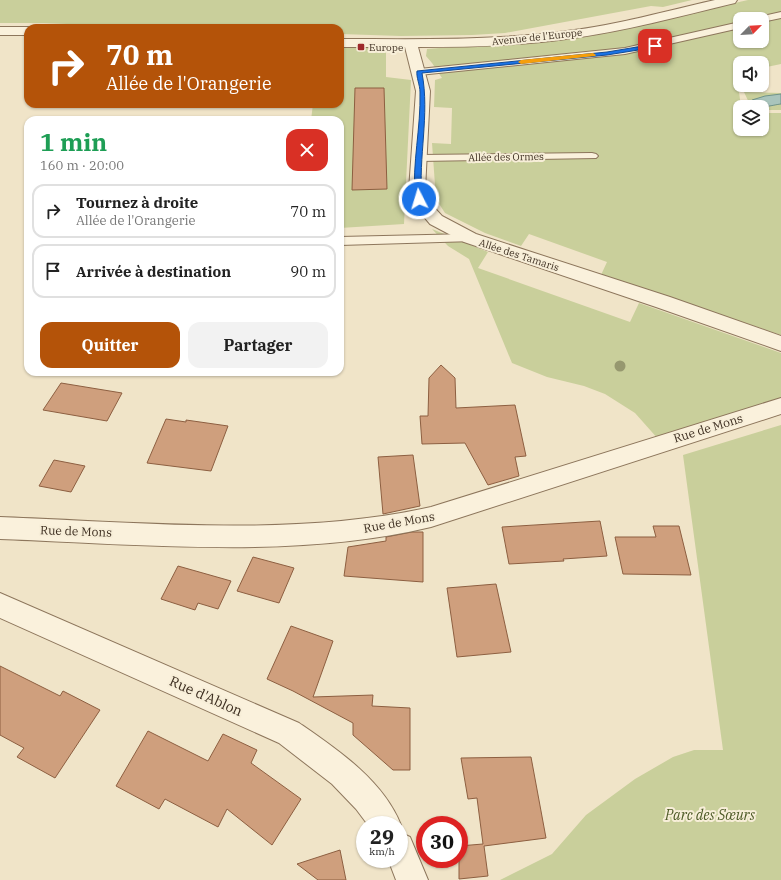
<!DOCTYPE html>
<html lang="fr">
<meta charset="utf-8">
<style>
:root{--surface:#fff;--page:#f2f2f2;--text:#222;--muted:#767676;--line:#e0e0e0;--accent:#b45309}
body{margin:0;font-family:"IBM Plex Serif",serif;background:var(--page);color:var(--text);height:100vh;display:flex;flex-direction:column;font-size:15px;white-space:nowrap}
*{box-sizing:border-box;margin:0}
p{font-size:13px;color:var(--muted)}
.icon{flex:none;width:22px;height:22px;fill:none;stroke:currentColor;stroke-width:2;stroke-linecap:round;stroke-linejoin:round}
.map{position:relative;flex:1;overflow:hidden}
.details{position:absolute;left:24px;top:116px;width:320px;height:260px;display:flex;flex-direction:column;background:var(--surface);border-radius:12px;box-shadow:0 1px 3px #0004}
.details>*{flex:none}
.guide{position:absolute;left:24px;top:24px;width:320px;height:84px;border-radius:12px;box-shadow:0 1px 3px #0004;background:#b45309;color:#fff;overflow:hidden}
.needle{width:26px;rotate:66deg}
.buttons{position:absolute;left:733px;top:12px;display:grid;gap:8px}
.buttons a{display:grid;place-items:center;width:36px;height:36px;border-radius:8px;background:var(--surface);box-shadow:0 1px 3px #0004;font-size:20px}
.speed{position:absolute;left:356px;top:816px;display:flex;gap:8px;font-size:20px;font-weight:700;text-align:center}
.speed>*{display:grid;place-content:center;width:52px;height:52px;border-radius:50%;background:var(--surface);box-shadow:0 1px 3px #0004;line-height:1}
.speed small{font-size:10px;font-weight:400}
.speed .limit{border:6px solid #d22;background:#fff;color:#111}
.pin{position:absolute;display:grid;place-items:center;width:34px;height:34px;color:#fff;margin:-17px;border-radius:8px;box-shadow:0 2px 6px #0006}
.me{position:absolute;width:44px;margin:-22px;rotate:355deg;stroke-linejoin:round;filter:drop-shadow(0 0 3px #0008)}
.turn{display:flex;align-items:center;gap:14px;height:84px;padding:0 16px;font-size:18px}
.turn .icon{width:52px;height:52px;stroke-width:2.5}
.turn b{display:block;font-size:28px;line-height:34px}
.round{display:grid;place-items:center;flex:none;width:42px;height:42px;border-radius:12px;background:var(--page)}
.headline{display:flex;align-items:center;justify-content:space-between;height:68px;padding:0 16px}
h1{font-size:24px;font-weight:700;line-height:30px;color:#1e9e55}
.button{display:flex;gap:8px;margin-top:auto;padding:8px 16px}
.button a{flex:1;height:46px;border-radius:12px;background:var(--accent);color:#fff;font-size:16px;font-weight:700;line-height:46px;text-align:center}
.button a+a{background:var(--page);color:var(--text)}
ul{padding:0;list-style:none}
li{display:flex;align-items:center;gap:12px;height:54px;margin:0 8px 6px;padding:0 8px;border:2px solid var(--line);border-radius:12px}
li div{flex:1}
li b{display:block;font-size:15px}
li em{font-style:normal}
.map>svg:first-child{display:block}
</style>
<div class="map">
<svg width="781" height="880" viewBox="0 0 781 880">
<rect width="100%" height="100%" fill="#f0e4c8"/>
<g fill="#c9cf9b" fill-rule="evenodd">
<path d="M0,0H692L663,7L651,6L505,33L472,35L401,36L340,34V28H162L43,23H0Z"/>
<path d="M748,0H781V64L762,68V63H740V85H742L739,92L741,107L740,129H762V113H781V335L601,275L607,262L529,234L521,246L485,233L445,213L436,199L432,143L451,144L452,108L434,107L435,80L442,78L432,63L426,56L427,49L573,37L624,28ZM740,19H762V41H740Z"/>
<path d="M340,48H386V77L411,80L404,224L340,228V120H311L313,104H340Z"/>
<path d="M744,92L781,93V110H762V107H751Z"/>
<path d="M432,229L488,252L478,268L630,322L639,303L781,353V400L659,440L635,413L605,394L584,386L547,377L512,363L469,259L448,246Z"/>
<path d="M781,425V880H500L552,854L586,815L635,779L673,757L694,750H723L683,455Z"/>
</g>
<path fill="#a9c4bc" stroke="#6f938a" d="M781,94V104C771,105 758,111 752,100L765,96Z"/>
<g fill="#cf9f7d" stroke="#8d5f41">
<path d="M355,88H384L387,189L352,190Z"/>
<path d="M441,365L455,378L456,408L515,405L526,456L515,457L519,476L488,485L465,443L422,444L420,416H428L429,378Z"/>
<path d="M61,383L122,393L107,421L43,410Z"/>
<path d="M166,419L186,422V420L228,426L211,471L147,463Z"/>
<path d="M413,455L420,506L383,514L378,457Z"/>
<path d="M54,460L85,466L71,492L39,486Z"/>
<path d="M600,521L607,556L563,559L564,561L509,564L502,527Z"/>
<path d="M653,526H679L691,575L623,574L615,537H656Z"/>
<path d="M412,532H423V582L344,576L348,547L386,541V537Z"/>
<path d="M253,557L294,568L279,603L237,591Z"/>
<path d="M178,566L231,581L218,609L198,603L195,610L161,599Z"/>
<path d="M496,584L511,652L457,657L447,588Z"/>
<path d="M291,626L333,641L313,697L373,695L372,706L410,708V770H393L353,735V723L293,691L267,679Z"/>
<path d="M0,666L60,696L63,691L100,710L55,778L17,757L24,748L0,735Z"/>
<path d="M148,731L208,761L223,734L257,750L251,763L301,799L272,845L227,809L218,827L165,799L159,809L116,786Z"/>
<path d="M531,757L546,838L484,846L488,876L459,879V846L483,844L477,798L468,799L461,758Z"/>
<path d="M340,850L346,880H318L297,864Z"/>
</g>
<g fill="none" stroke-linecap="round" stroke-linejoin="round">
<defs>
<g id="lane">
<path d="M781,12V18L762,22V19H757L759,17Z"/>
<path d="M740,22V28L625,54L419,75L414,72L419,69L625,48Z"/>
<path d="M592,153L596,154L598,156L596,158L420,161L416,160L414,158L416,156L420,155Z"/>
<path d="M470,234L474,235L476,238L474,241L340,245V237Z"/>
</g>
<g id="street">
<path d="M715,0H737L735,3C680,16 623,32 566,39C517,46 468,47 418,47L430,91L425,190L431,204L442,216L476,234L670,297L781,336V351L656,307L464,242L430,224L415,206L409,190L416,91L405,47H340V39C416,39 492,41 567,31C617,25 666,11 715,0Z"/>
<path d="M0,27H28L31,28H28V35H0Z"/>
<path d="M781,398V414L431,527C294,560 139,544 0,539V517C140,522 293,538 431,507Z"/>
<path d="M0,593L299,723C338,750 383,780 401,825L399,831V825H368L356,809L332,784L279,743L0,618Z"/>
<path d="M399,832L410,837L428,880H396L388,859H399Z"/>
</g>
</defs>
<use href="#lane" stroke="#8d765c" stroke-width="2"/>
<use href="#street" stroke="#8d765c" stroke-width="2"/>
<use href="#lane" fill="#faf1dc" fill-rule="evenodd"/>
<use href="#street" fill="#faf1dc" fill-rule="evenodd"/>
</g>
<circle fill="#96986f" cx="620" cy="366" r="5.5"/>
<path fill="#1a73e8" stroke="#114b97" d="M655,44H657V47L607,55L422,73C430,115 418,157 422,199L419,201L415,199C412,163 421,128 420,92C420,85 416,77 417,71L607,52Z"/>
<path fill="#f59e0b" d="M593,53L596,55L595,56L521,64L518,62L521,60Z"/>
<rect fill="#9e2a2b" stroke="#f7eed8" stroke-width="1.5" x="357" y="43" width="8" height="8" rx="2"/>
<g text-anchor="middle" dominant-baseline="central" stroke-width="4" stroke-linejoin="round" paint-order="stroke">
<g font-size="10" fill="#3d2e20" stroke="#f7eed8">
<text transform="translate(537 37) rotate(-6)">Avenue de l'Europe</text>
<text transform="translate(506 157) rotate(-1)">Allée des Ormes</text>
<text transform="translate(519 255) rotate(18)">Allée des Tamaris</text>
</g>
<g font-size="10" fill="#3d2e20" stroke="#f7eed8" text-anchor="start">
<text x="369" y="47">Europe</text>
</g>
<g font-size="12" fill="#3d2e20" stroke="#f7eed8">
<text transform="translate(708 428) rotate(-17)">Rue de Mons</text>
<text transform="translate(399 522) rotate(-10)">Rue de Mons</text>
<text transform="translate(76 531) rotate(2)">Rue de Mons</text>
</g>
<g font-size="14" fill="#3d2e20" stroke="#f7eed8">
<text transform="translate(206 696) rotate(24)">Rue d'Ablon</text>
</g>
<g font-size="14" font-style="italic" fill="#4d5a26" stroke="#f7eed8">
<text x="710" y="815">Parc des Sœurs</text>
</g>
</g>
</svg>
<div class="buttons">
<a><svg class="needle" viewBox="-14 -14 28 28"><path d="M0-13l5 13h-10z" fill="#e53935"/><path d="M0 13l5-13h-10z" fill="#767676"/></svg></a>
<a><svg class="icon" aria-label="sound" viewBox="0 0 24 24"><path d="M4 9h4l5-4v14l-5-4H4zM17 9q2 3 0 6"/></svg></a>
<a><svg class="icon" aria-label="layers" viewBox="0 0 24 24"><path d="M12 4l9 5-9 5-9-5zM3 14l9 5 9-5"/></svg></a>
</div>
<div class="speed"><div>29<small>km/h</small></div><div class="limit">30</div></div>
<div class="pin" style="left:655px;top:46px;background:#d93025"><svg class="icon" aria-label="arrive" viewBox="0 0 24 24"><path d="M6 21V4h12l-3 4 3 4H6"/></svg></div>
<svg class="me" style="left:419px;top:199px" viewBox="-20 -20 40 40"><circle r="17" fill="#1a73e8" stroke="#fff" stroke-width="3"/><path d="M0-11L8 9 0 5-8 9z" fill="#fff"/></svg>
<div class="guide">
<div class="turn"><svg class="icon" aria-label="right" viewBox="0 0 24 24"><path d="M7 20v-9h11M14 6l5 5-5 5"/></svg><div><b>70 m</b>Allée de l'Orangerie</div></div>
</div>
<section class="details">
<div class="headline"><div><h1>1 min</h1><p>160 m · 20:00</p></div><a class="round" style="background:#d93025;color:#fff"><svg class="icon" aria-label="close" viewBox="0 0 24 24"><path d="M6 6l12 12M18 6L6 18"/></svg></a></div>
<ul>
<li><svg class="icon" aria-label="right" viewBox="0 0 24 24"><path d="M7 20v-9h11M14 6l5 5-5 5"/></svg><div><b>Tournez à droite</b><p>Allée de l'Orangerie</p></div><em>70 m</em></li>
<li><svg class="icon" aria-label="arrive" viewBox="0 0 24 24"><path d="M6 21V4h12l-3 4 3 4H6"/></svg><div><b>Arrivée à destination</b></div><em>90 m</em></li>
</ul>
<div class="button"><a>Quitter</a><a>Partager</a></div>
</section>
</div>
